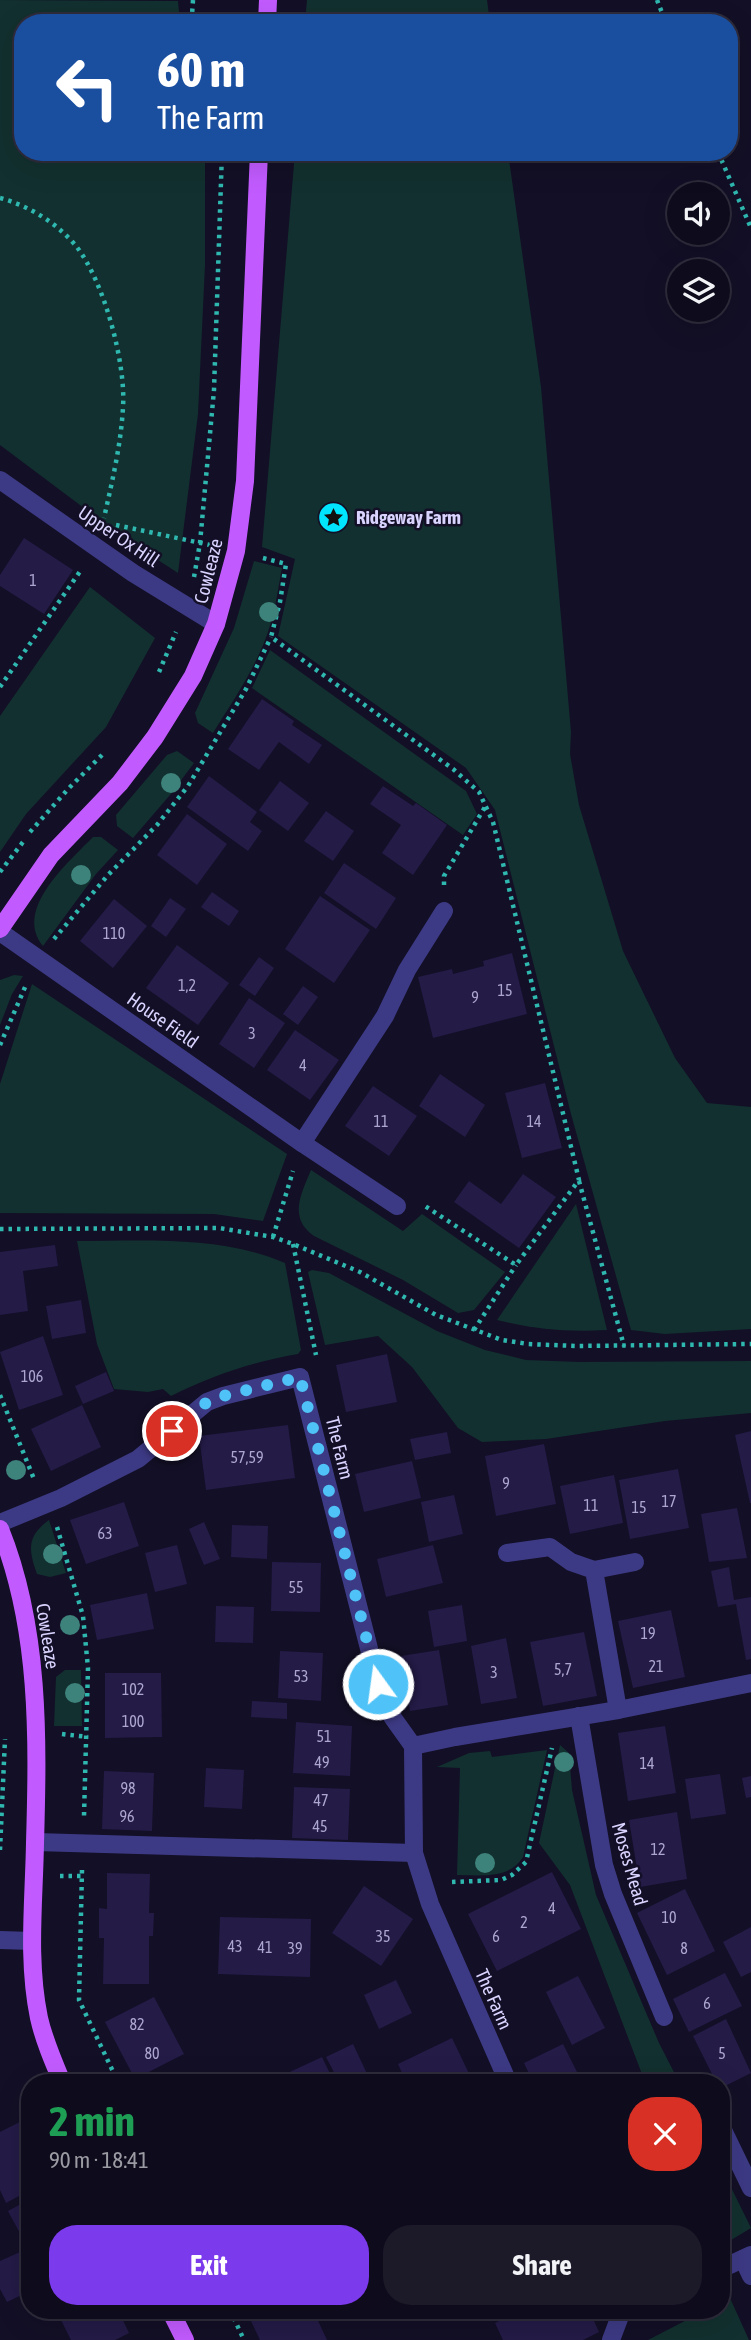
<!DOCTYPE html>
<meta charset="utf-8">
<style>
:root{--surface:#0e0b1c;--page:#1c1929;--text:#f1f3f6;--muted:#9b9ba3;--line:#2e2b3b;--accent:#7c3aed}
body{margin:0;font-family:"Asap Condensed",sans-serif;background:var(--page);color:var(--text);height:100vh;display:flex;flex-direction:column;font-size:26px;white-space:nowrap}
*{box-sizing:border-box;margin:0}
p{font-size:23px;color:var(--muted)}
.icon{flex:none;width:38px;height:38px;fill:none;stroke:currentColor;stroke-width:2;stroke-linecap:round;stroke-linejoin:round}
.map{position:relative;flex:1;overflow:hidden}
.side{position:absolute;left:21px;top:2074px;width:709px;height:245px;display:flex;flex-direction:column;background:var(--surface);border-radius:28px;box-shadow:0 7px 28px #0002,0 0 0 2px var(--line)}
.side>*{flex:none}
.banner{position:absolute;left:14px;top:14px;width:724px;height:147px;border-radius:28px;box-shadow:0 7px 28px #0002,0 0 0 2px var(--line);background:#1a4fa0;color:#fff;overflow:hidden}
.tools{position:absolute;left:667px;top:182px;display:grid;gap:14px}
.tools a{display:grid;place-items:center;width:63px;height:63px;border-radius:50%;background:var(--surface);box-shadow:0 7px 28px #0002,0 0 0 2px var(--line);font-size:35px}
.pin{position:absolute;display:grid;place-items:center;width:60px;height:60px;color:#fff;margin:-30px;border:4px solid #fff;border-radius:50%;box-shadow:0 2px 7px #0007}
.me{position:absolute;width:77px;margin:-38px;rotate:346deg;stroke-linejoin:round;filter:drop-shadow(0 0 5px #0008)}
.turn{display:flex;align-items:center;gap:24px;height:147px;padding:0 28px;font-size:32px}
.turn .icon{width:91px;height:91px;stroke-width:2.5}
.turn b{display:block;font-size:49px;line-height:60px}
.round{display:grid;place-items:center;flex:none;width:74px;height:74px;border-radius:28px;background:var(--page)}
.head{display:flex;align-items:center;justify-content:space-between;height:119px;padding:0 28px}
h1{font-size:42px;font-weight:700;line-height:52px;color:#1e9e55}
.primary-button{display:flex;gap:14px;margin-top:auto;padding:14px 28px}
.primary-button a{flex:1;height:80px;border-radius:28px;background:var(--accent);color:#fff;font-size:28px;font-weight:700;line-height:80px;text-align:center}
.primary-button a+a{background:var(--page);color:var(--text)}
.map>svg:first-child{display:block}
</style>
<div class="map">
<svg width="751" height="2340" viewBox="0 0 751 2340">
<rect width="100%" height="100%" fill="#130f26"/>
<g fill="#12302f">
<path d="M0,0L178,1L180,23H23V152H205V265L198,414L178,573L124,538L0,445Z"/>
<path d="M307,0H487L490,23H305Z"/>
<path d="M295,152H508L541,387L571,732L570,754L579,805L623,951L675,1058L707,1103L751,1107V1329L665,1334L631,1330L571,1114L495,810L466,768L278,636L295,559L262,547Z"/>
<path d="M254,561L282,568C278,589 275,612 268,632C256,668 232,702 213,733L198,723L195,713L234,628Z"/>
<path d="M90,587L155,638L106,727L26,814L0,852V716Z"/>
<path d="M270,650L466,791L477,814L463,835L252,688Z"/>
<path d="M177,751L194,763L170,795L133,838L117,826L116,815L167,755Z"/>
<path d="M93,837H101L118,850L96,874L43,946C13,909 69,862 93,837Z"/>
<path d="M14,975L23,976L12,994L0,1025V980Z"/>
<path d="M32,984L287,1154L263,1221L214,1214L0,1213V1084Z"/>
<path d="M311,1170L403,1231L422,1214L505,1272L474,1310L458,1313L403,1280L314,1236C288,1218 301,1194 311,1170Z"/>
<path d="M576,1204L607,1330C566,1332 537,1330 497,1320Z"/>
<path d="M77,1241C145,1241 221,1235 285,1263L301,1350L298,1354C252,1362 213,1375 171,1396L163,1389L148,1392L114,1389L97,1344Z"/>
<path d="M312,1270L329,1273L437,1331L485,1350L526,1360L579,1362L751,1361V1413L665,1421L546,1439L482,1442L458,1428L412,1367L378,1336L325,1345L308,1272Z"/>
<path d="M49,1520L66,1573L50,1577L37,1574C28,1549 27,1536 49,1520Z"/>
<path d="M65,1670H81L82,1726H54L56,1677Z"/>
<path d="M560,1745L569,1753L572,1790L596,1895L659,2043L679,2082H645L570,1885L539,1843Z"/>
<path d="M547,1750L523,1857C509,1880 481,1875 457,1875L460,1768L437,1767L469,1753L490,1751L492,1757Z"/>
<path d="M721,2167L751,2228L721,2246Z"/>
<path d="M730,2298L749,2340H648L706,2310H721V2303Z"/>
</g>
<g fill="#241b47">
<path d="M24,538L73,570L44,614L0,586V575Z"/>
<path d="M262,699L294,721L292,725L322,745L309,764L279,742L259,770L228,749Z"/>
<path d="M209,776L257,812L250,822L262,831L248,851L187,807Z"/>
<path d="M280,781L309,803L288,831L259,810Z"/>
<path d="M383,786L413,806L416,803L447,825L413,875L382,853L401,825L370,804Z"/>
<path d="M326,811L354,831L333,861L304,841Z"/>
<path d="M187,814L227,844L197,885L157,855Z"/>
<path d="M344,863L396,898L376,929L324,893Z"/>
<path d="M212,892L239,911L229,926L201,907Z"/>
<path d="M320,896L370,930L334,983L285,949Z"/>
<path d="M170,898L186,909L166,937L151,926Z"/>
<path d="M114,899L147,926L113,968L80,941Z"/>
<path d="M177,945L229,983L198,1025L146,988Z"/>
<path d="M512,953L527,1014L433,1038L418,977L452,969L453,974L484,966L483,961Z"/>
<path d="M259,957L274,968L255,996L239,985Z"/>
<path d="M303,986L318,997L298,1025L283,1014Z"/>
<path d="M249,998L285,1023L254,1068L219,1044Z"/>
<path d="M295,1030L339,1060L310,1100L267,1070Z"/>
<path d="M440,1074L485,1105L465,1137L419,1106Z"/>
<path d="M545,1083L562,1148L522,1158L505,1093Z"/>
<path d="M373,1086L417,1116L389,1156L345,1126Z"/>
<path d="M523,1174L556,1197L519,1248L454,1202L469,1181L501,1204Z"/>
<path d="M55,1245L58,1266L23,1271L28,1311L0,1315V1252Z"/>
<path d="M81,1300L86,1333L52,1339L46,1306Z"/>
<path d="M43,1336L63,1395L19,1410L0,1352Z"/>
<path d="M387,1354L397,1402L346,1412L336,1365Z"/>
<path d="M106,1372L114,1391L83,1404L75,1386Z"/>
<path d="M82,1405L101,1447L51,1471L31,1429Z"/>
<path d="M288,1425L295,1478L206,1490L199,1436Z"/>
<path d="M751,1431V1503H750L735,1435Z"/>
<path d="M447,1432L451,1453L415,1460L410,1439Z"/>
<path d="M544,1444L556,1504L496,1516L485,1456Z"/>
<path d="M412,1461L421,1498L364,1512L355,1474Z"/>
<path d="M678,1469L689,1528L630,1539L619,1480Z"/>
<path d="M614,1475L623,1523L570,1534L560,1486Z"/>
<path d="M454,1495L463,1534L429,1542L421,1502Z"/>
<path d="M124,1502L139,1546L86,1564L70,1520Z"/>
<path d="M737,1508L747,1558L709,1562L701,1514Z"/>
<path d="M204,1522L220,1559L204,1565L189,1529Z"/>
<path d="M232,1525L268,1526L267,1559L231,1557Z"/>
<path d="M177,1545L187,1584L155,1592L145,1553Z"/>
<path d="M433,1545L443,1583L386,1597L377,1559Z"/>
<path d="M272,1562L321,1563L320,1612L271,1611Z"/>
<path d="M729,1567L734,1600L751,1597V1659L746,1660L736,1604L718,1607L711,1571Z"/>
<path d="M147,1593L154,1629L97,1640L90,1605Z"/>
<path d="M462,1605L467,1641L434,1647L428,1611Z"/>
<path d="M216,1606L254,1607L253,1643L215,1642Z"/>
<path d="M671,1610L685,1677L633,1688L618,1621Z"/>
<path d="M584,1632L597,1696L543,1706L530,1642Z"/>
<path d="M506,1638L517,1698L481,1704L471,1646Z"/>
<path d="M439,1650L448,1705L410,1711L401,1656Z"/>
<path d="M280,1651L323,1653L321,1701L278,1698Z"/>
<path d="M105,1673H161L162,1737L105,1738Z"/>
<path d="M252,1701L287,1703V1719L251,1717Z"/>
<path d="M296,1722L352,1726L350,1776L293,1773Z"/>
<path d="M665,1726L676,1793L628,1801L618,1733Z"/>
<path d="M206,1768L244,1770L242,1809L204,1807Z"/>
<path d="M104,1771L154,1773L152,1831L102,1829Z"/>
<path d="M720,1774L726,1814L691,1819L685,1779Z"/>
<path d="M751,1776V1797L746,1798L742,1778Z"/>
<path d="M294,1787L350,1789L348,1840L292,1838Z"/>
<path d="M677,1812L687,1879L640,1887L629,1820Z"/>
<path d="M552,1872L581,1929L497,1971L468,1914Z"/>
<path d="M107,1873L150,1874L149,1913H154L153,1936H149V1984H103L104,1938H99V1908L107,1909Z"/>
<path d="M364,1886L413,1919L381,1966L332,1933Z"/>
<path d="M685,1889L715,1951L667,1975L637,1913Z"/>
<path d="M220,1917L311,1919L310,1977L218,1974Z"/>
<path d="M751,1927V1972L741,1977L723,1942Z"/>
<path d="M725,1973L742,2006L689,2032L673,1999Z"/>
<path d="M578,1976L605,2028L572,2045L546,1992Z"/>
<path d="M396,1980L412,2013L379,2029L364,1995Z"/>
<path d="M154,1997L184,2054L135,2079L105,2022Z"/>
<path d="M726,2019L751,2073L721,2088V2082H716L693,2036Z"/>
<path d="M452,2038L473,2082H406L398,2064Z"/>
<path d="M353,2044L371,2082H339L326,2057Z"/>
<path d="M563,2044L582,2082H533L524,2063Z"/>
<path d="M322,2057L334,2082H269L294,2070Z"/>
<path d="M26,2119L30,2128V2190L6,2203L0,2190V2132Z"/>
<path d="M30,2199V2252L8,2211Z"/>
<path d="M20,2252L30,2272V2291L7,2302L0,2289V2261Z"/>
<path d="M56,2310H118L129,2333L115,2340H71Z"/>
<path d="M268,2310H313L327,2340H260L250,2319Z"/>
<path d="M522,2310H589L599,2332L583,2340H503L495,2323Z"/>
</g>
<g fill="none" stroke-linecap="round" stroke-linejoin="round">
<g stroke="#2fb8b0" stroke-width="4.5" stroke-dasharray="3.5 5" stroke-linecap="butt">
<path d="M193,0L192,15L198,23"/>
<path d="M657,0L666,23"/>
<path d="M718,152L751,228"/>
<path d="M0,198C29,206 56,222 76,246C104,281 126,363 123,407C121,445 112,482 104,518"/>
<path d="M116,525L210,545"/>
<path d="M263,558L286,564L280,602L271,637L453,769L479,792L493,822L579,1180L516,1265L425,1206"/>
<path d="M194,577L200,543L214,390L222,152"/>
<path d="M159,672L176,632"/>
<path d="M0,687L81,570"/>
<path d="M30,832L69,788L103,754"/>
<path d="M0,872L23,842"/>
<path d="M444,885V876L485,807"/>
<path d="M54,939L108,875L157,825L188,786L246,689L271,637"/>
<path d="M0,1045L26,985"/>
<path d="M579,1181L624,1346"/>
<path d="M0,1229L219,1228L273,1237L293,1244L360,1272L436,1315L502,1340L528,1344L576,1346L751,1344"/>
<path d="M273,1237L293,1171"/>
<path d="M293,1244L316,1355"/>
<path d="M474,1330L516,1265"/>
<path d="M0,1395L34,1479"/>
<path d="M57,1527L83,1616L88,1668L84,1816"/>
<path d="M62,1734L88,1737"/>
<path d="M0,1850L5,1739"/>
<path d="M82,1870L79,2000L118,2082"/>
<path d="M60,1876H82"/>
<path d="M452,1882L501,1880L512,1875L526,1862L552,1748"/>
<path d="M230,2310L244,2340"/>
</g>
<g stroke="#3d3a85" stroke-width="18">
<path d="M0,480L133,573L216,624"/>
<path d="M0,932L302,1143L385,1016L407,970L444,911"/>
<path d="M302,1143L397,1206"/>
<path d="M0,1523L61,1498L138,1459L207,1402L223,1396L300,1377L378,1684L382,1700L393,1718L413,1746L414,1853L36,1842"/>
<path d="M507,1553L550,1547L571,1562L594,1570L618,1710"/>
<path d="M594,1570L635,1562"/>
<path d="M579,1716L604,1865L613,1894L664,2017"/>
<path d="M413,1746L455,1737L618,1710L751,1683"/>
<path d="M414,1853L430,1904L508,2082"/>
<path d="M0,1940L32,1941"/>
<path d="M721,2126L751,2188"/>
<path d="M743,2259L751,2276"/>
<path d="M721,2269L751,2255"/>
<path d="M611,2340L620,2316L617,2310"/>
</g>
<g stroke="#c25bff" stroke-width="18">
<path d="M267,23L268,0"/>
<path d="M0,929L51,855L120,783L155,737L193,676L216,624L236,551L245,481L259,152"/>
<path d="M0,1529C40,1628 38,1739 35,1843C34,1902 27,1960 39,2018C44,2040 53,2061 62,2082"/>
<path d="M170,2310L185,2340"/>
</g>
</g>
<g fill="#3d827b">
<circle cx="269" cy="612" r="10"/>
<circle cx="171" cy="783" r="10"/>
<circle cx="81" cy="875" r="10"/>
<circle cx="16" cy="1470" r="10"/>
<circle cx="53" cy="1554" r="10"/>
<circle cx="70" cy="1625" r="10"/>
<circle cx="75" cy="1693" r="10"/>
<circle cx="564" cy="1762" r="10"/>
<circle cx="485" cy="1863" r="10"/>
</g>
<g fill="none" stroke-linecap="round" stroke-linejoin="round">
<path stroke="#4fc3f7" stroke-width="12" stroke-dasharray="0 21.6" d="M172,1431L207,1402L223,1396L300,1377L378,1684"/>
</g>
<defs>
<symbol id="sight-disc" viewBox="-11 -11 22 22"><circle r="9.5" fill="#00e5ff" stroke="#130f26"/><path d="M0-6L1.8-2.2L6-1.7L2.9 1.2L3.7 5.4L0 3.3L-3.7 5.4L-2.9 1.2L-6-1.7L-1.8-2.2Z" fill="#111"/></symbol>
</defs>
<g fill-rule="evenodd">
<use href="#sight-disc" x="316" y="500" width="35" height="35"/>
</g>
<g text-anchor="middle" dominant-baseline="central" stroke-width="5" stroke-linejoin="round" paint-order="stroke">
<g font-size="16" fill="#aca6d1">
<text x="33" y="580">1</text>
<text x="114" y="933">110</text>
<text x="187" y="985">1,2</text>
<text x="505" y="990">15</text>
<text x="475" y="997">9</text>
<text x="252" y="1033">3</text>
<text x="303" y="1065">4</text>
<text x="381" y="1121">11</text>
<text x="534" y="1121">14</text>
<text x="32" y="1376">106</text>
<text x="247" y="1457">57,59</text>
<text x="506" y="1483">9</text>
<text x="669" y="1501">17</text>
<text x="591" y="1505">11</text>
<text x="639" y="1507">15</text>
<text x="105" y="1533">63</text>
<text x="296" y="1587">55</text>
<text x="648" y="1633">19</text>
<text x="656" y="1666">21</text>
<text x="563" y="1669">5,7</text>
<text x="494" y="1672">3</text>
<text x="301" y="1676">53</text>
<text x="133" y="1689">102</text>
<text x="133" y="1721">100</text>
<text x="324" y="1736">51</text>
<text x="322" y="1762">49</text>
<text x="647" y="1763">14</text>
<text x="128" y="1788">98</text>
<text x="321" y="1800">47</text>
<text x="127" y="1816">96</text>
<text x="320" y="1826">45</text>
<text x="658" y="1849">12</text>
<text x="552" y="1908">4</text>
<text x="669" y="1917">10</text>
<text x="524" y="1922">2</text>
<text x="383" y="1936">35</text>
<text x="496" y="1936">6</text>
<text x="235" y="1946">43</text>
<text x="265" y="1947">41</text>
<text x="295" y="1948">39</text>
<text x="684" y="1948">8</text>
<text x="707" y="2003">6</text>
<text x="137" y="2024">82</text>
<text x="152" y="2053">80</text>
<text x="722" y="2053">5</text>
</g>
<g font-size="19" font-weight="bold" fill="#d9d4ff" stroke="#130f26" text-anchor="start">
<text x="356" y="517">Ridgeway Farm</text>
</g>
<g font-size="19" fill="#d9d4ff" stroke="#130f26">
<text transform="translate(119 536) rotate(34)">Upper Ox Hill</text>
<text transform="translate(208 571) rotate(-76)">Cowleaze</text>
<text transform="translate(163 1020) rotate(35)">House Field</text>
<text transform="translate(340 1448) rotate(76)">The Farm</text>
<text transform="translate(48 1636) rotate(81)">Cowleaze</text>
<text transform="translate(630 1864) rotate(74)">Moses Mead</text>
<text transform="translate(494 1999) rotate(66)">The Farm</text>
</g>
</g>
</svg>
<div class="tools">
<a><svg class="icon" aria-label="sound" viewBox="0 0 24 24"><path d="M4 9h4l5-4v14l-5-4H4zM17 9q2 3 0 6"/></svg></a>
<a><svg class="icon" aria-label="layers" viewBox="0 0 24 24"><path d="M12 4l9 5-9 5-9-5zM3 14l9 5 9-5"/></svg></a>
</div>
<div class="pin" style="left:172px;top:1431px;background:#d93025"><svg class="icon" aria-label="arrive" viewBox="0 0 24 24"><path d="M6 21V4h12l-3 4 3 4H6"/></svg></div>
<svg class="me" style="left:378px;top:1684px" viewBox="-20 -20 40 40"><circle r="17" fill="#4fc3f7" stroke="#fff" stroke-width="3"/><path d="M0-11L8 9 0 5-8 9z" fill="#fff"/></svg>
<div class="banner">
<div class="turn"><svg class="icon" aria-label="left" viewBox="0 0 24 24"><path d="M17 20v-9H6M10 6l-5 5 5 5"/></svg><div><b>60 m</b>The Farm</div></div>
</div>
<section class="side">
<div class="head"><div><h1>2 min</h1><p>90 m · 18:41</p></div><a class="round" style="background:#d93025;color:#fff"><svg class="icon" aria-label="close" viewBox="0 0 24 24"><path d="M6 6l12 12M18 6L6 18"/></svg></a></div>
<div class="primary-button"><a>Exit</a><a>Share</a></div>
</section>
</div>
